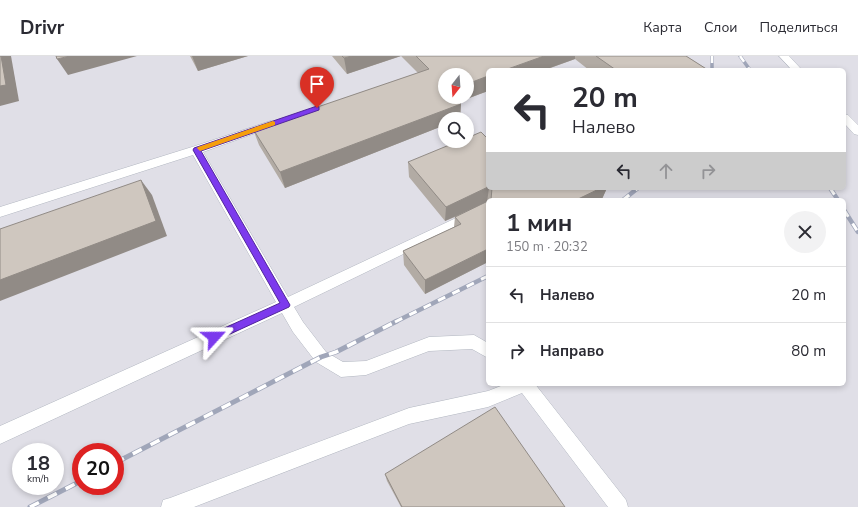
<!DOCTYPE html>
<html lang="ru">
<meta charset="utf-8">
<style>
:root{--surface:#fff;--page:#f2f2f3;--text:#2b2b33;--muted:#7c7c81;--line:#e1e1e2}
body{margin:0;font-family:"Nunito Sans",sans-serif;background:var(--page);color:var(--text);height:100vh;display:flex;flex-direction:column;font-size:15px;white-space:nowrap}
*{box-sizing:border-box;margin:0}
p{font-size:13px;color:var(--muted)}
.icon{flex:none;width:22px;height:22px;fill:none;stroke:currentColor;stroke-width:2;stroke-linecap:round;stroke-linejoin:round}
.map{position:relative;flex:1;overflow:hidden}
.drawer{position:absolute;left:486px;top:142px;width:360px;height:188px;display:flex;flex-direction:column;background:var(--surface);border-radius:6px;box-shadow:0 2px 6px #0003}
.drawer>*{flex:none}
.hud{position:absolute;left:486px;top:12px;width:360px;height:122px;border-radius:6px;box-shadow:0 2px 6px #0003;background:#fff;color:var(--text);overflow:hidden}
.needle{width:26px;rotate:197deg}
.fabs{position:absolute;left:438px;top:12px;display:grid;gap:8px}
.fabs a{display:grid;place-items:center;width:36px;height:36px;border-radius:50%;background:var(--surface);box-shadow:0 2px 6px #0003;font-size:20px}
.speed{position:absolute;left:12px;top:387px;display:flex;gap:8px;font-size:20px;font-weight:700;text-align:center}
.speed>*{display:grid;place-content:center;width:52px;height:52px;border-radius:50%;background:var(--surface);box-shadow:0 2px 6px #0003;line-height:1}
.speed small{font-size:10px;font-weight:400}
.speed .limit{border:6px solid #d22;background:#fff;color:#111}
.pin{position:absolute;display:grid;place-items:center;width:34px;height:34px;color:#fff;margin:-41px -17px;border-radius:50% 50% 50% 0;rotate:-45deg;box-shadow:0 0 4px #0007}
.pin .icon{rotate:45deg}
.me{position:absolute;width:44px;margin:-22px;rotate:66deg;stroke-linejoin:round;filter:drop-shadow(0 0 3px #0008)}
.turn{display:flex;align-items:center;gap:14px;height:84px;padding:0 20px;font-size:18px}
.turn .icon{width:52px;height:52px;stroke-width:2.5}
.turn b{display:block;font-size:28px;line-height:34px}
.lanes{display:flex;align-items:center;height:38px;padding:0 20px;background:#0003;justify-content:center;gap:20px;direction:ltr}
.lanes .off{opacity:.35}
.round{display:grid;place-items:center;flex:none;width:42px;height:42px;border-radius:21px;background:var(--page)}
.overview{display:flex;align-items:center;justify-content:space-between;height:68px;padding:0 20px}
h1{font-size:24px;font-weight:700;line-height:30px}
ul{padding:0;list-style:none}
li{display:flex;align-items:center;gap:12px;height:56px;padding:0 20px;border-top:1px solid var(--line)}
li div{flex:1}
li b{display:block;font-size:15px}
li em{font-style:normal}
header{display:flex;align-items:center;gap:24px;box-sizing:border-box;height:56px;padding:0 20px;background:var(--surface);border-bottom:1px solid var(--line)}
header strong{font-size:19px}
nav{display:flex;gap:22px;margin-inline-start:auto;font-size:14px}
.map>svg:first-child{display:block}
</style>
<header>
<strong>Drivr</strong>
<nav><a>Карта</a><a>Слои</a><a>Поделиться</a></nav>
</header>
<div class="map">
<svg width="858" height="451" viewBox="0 0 858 451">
<rect width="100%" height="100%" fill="#efe6de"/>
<path fill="#e0dfe7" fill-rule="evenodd" d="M0,0H858V451H0ZM488,14H844V132H488ZM445,19H467V41H445ZM445,63H467V85H445ZM488,144H844V328H488ZM21,396H55V430H21ZM81,396H115V430H81Z"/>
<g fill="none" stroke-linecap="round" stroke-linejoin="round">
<defs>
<g id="lane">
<path d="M779,0H789L802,14H792Z"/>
<path d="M844,58L848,59L858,69V79L854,78L844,67Z"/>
<path d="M271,65L275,66L276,68L275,70L203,96L288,241L488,147V157L294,251L303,266L326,296L343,306L366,305L429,281L474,279L488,287V302L472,293L429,295L366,319L341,321L316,306L293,276L282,257L0,388V370L276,246L193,99L0,161V151L192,91Z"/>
<path d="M506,328H535L626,444L628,451H608L522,337L488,351L409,368L194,451H161L163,444L170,442L409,352L488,335Z"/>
</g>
</defs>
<use href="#lane" stroke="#b2b7c1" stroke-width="1"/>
<use href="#lane" fill="#fff" fill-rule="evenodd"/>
<defs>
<g id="rail-far2">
<path d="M712,0V14"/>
<path d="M740,0L750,14"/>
</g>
<g id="rail-far1">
<path d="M830,132L838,144"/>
<path d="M623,144L638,132"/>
<path d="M844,154L858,176"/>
<path d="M395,266L488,220"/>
</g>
<g id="rail">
<path d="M115,407L321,301L336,296L397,265"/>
<path d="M30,451L81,425"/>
</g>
</defs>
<use href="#rail-far2" stroke="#a0a6b9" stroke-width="3.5"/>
<use href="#rail-far1" stroke="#a0a6b9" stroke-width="4.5"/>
<use href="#rail" stroke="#a0a6b9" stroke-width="5"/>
<use href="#rail-far2" stroke="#fff" stroke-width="2.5" stroke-dasharray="7" stroke-linecap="butt"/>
<use href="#rail-far1" stroke="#fff" stroke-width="3" stroke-dasharray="8" stroke-linecap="butt"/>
<use href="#rail" stroke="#fff" stroke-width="3.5" stroke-dasharray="10" stroke-linecap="butt"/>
</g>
<g fill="#b2aba4">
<path d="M190,0H248L198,15Z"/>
<path d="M332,0H686L708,14H589L575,3L545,14H488V35L459,46L461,48L460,63H445V69L285,132L259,89L253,73L418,17L401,0L347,18Z"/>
<path d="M408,106L488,132H607L602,143L600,144H488V206L425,238L404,209L403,195L454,171L455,161L445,165L409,121Z"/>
<path d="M385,418L565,451H401L387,425Z"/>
</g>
<g fill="#918b86">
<path d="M1,0H11L19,45L0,50V30Z"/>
<path d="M70,0H137L68,19L57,3Z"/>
<path d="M192,0H248L198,15Z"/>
<path d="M352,0H401L347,18L344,2Z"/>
<path d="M544,0H575V3L544,14H505Z"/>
<path d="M488,20V35L447,50V41H467V28Z"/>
<path d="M461,48L460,63H445V69L285,132L280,116Z"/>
<path d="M141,124L152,139L167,180L0,245V224Z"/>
<path d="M488,131V132H489L487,146L445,165L446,151Z"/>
<path d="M601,132H607L602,143L600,144H576Z"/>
<path d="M488,193V206L425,238V224Z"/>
</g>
<g fill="#cfc7bf" stroke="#918b86">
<path d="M0,0H1L6,29L0,30Z"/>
<path d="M56,0H70L57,3Z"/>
<path d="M342,0H352L344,2Z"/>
<path d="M416,0H544L505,14H488V20L467,28V19H445V41H454L461,48L280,116L253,73L429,13Z"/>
<path d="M596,0H686L708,14H616Z"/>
<path d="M481,76L488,83V131L446,151L408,106L459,85H467V82Z"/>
<path d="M141,124L156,165L0,224V173Z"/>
<path d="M492,132H601L576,144H490H491Z"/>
<path d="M488,145V193L425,224L403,195L461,168L455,161Z"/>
<path d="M495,351L565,451H402L385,418Z"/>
</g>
<path fill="#7c3aed" stroke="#51269a" d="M317,50L319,51V54L201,95L290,249L289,251L217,284L214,286L211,284L209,281L211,278L280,247L193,94L194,92Z"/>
<path fill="#f59e0b" d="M273,65L275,66V69L203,94L200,95L197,92L198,91Z"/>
</svg>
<div class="fabs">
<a><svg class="needle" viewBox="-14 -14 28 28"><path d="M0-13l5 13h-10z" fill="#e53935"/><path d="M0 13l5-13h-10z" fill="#7c7c81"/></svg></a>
<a><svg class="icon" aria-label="search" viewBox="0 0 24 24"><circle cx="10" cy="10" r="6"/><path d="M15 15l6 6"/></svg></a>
</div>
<div class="speed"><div>18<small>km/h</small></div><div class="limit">20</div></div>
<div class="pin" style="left:317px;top:52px;background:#d93025"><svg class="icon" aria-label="arrive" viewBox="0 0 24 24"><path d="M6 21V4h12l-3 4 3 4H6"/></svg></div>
<svg class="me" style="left:214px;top:281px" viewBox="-20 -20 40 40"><path d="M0-17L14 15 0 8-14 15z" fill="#7c3aed" stroke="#fff" stroke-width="4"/></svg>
<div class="hud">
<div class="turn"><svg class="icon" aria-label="left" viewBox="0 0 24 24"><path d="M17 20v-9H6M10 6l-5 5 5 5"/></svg><div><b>20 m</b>Налево</div></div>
<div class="lanes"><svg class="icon" aria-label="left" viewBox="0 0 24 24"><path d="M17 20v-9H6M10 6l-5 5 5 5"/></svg><svg class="icon off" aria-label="ahead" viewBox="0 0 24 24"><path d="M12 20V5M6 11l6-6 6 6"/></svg><svg class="icon off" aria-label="right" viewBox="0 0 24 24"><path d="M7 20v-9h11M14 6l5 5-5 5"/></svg></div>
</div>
<section class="drawer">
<div class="overview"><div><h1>1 мин</h1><p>150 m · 20:32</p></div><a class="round"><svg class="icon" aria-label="close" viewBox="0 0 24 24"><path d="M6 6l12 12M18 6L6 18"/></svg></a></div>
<ul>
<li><svg class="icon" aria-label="left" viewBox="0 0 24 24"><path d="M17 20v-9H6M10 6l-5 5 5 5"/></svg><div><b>Налево</b></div><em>20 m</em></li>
<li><svg class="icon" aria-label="right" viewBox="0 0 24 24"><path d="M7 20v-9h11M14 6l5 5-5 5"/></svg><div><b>Направо</b></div><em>80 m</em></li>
</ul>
</section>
</div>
